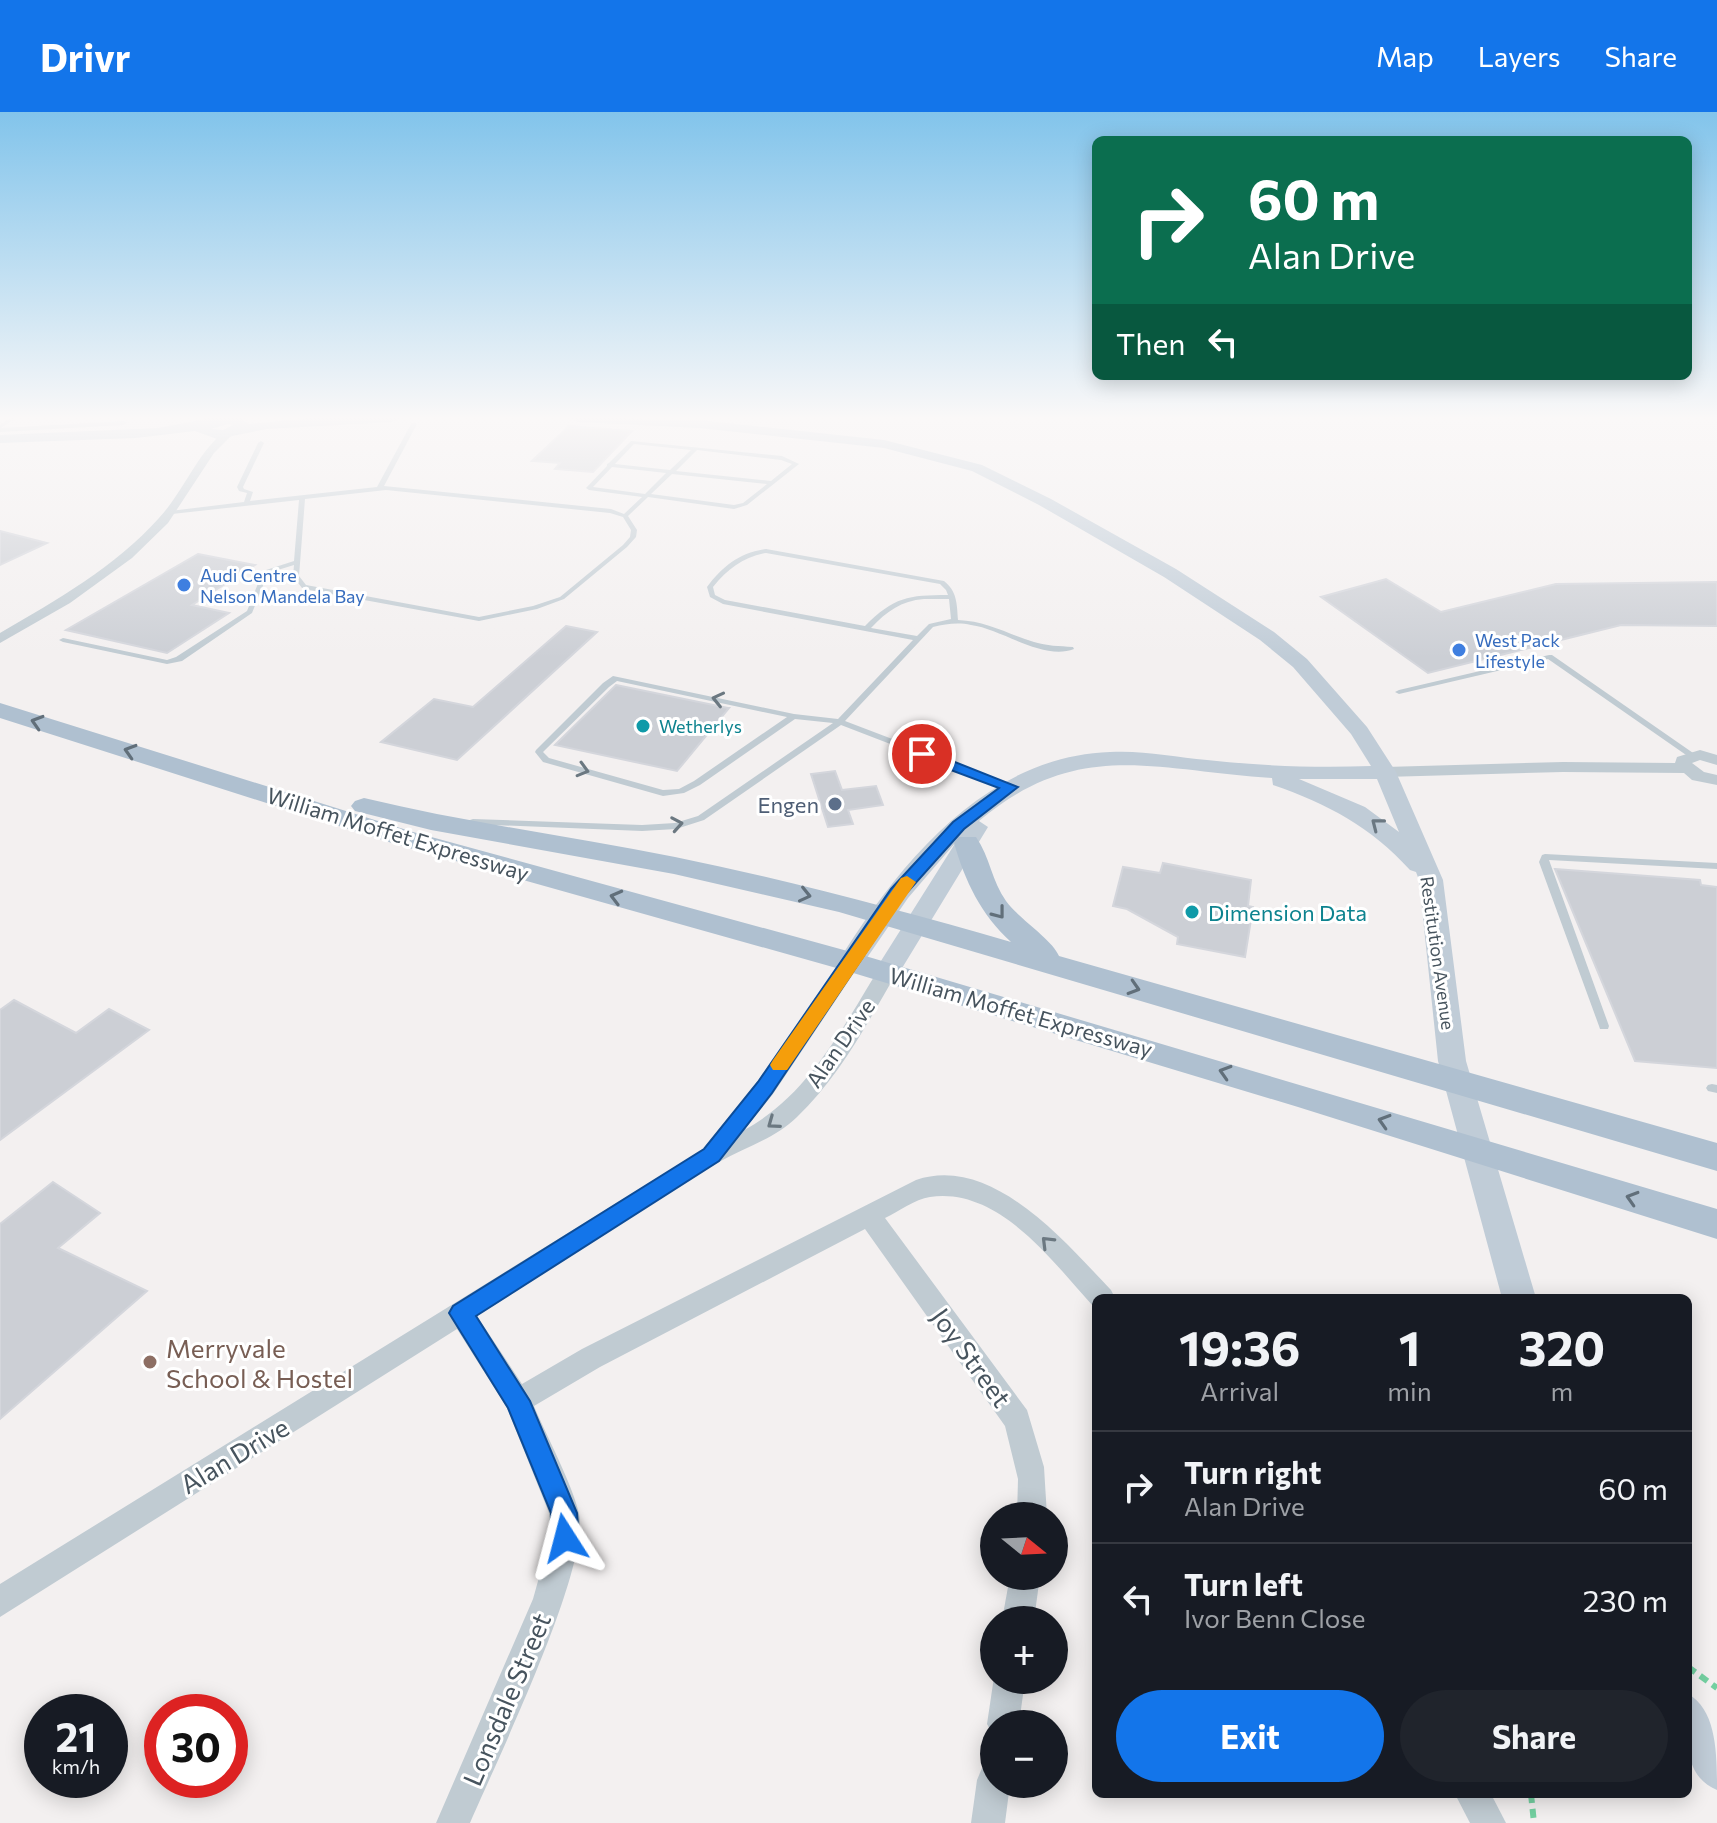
<!DOCTYPE html>
<meta charset="utf-8">
<style>
:root{--surface:#171b24;--page:#20242c;--text:#f1f3f6;--muted:#9ea1a6;--line:#363941;--accent:#1375ea}
body{margin:0;font-family:Commissioner,sans-serif;background:var(--page);color:var(--text);height:100vh;display:flex;flex-direction:column;font-size:30px;white-space:nowrap}
*{box-sizing:border-box;margin:0}
p{font-size:26px;color:var(--muted)}
.icon{flex:none;width:44px;height:44px;fill:none;stroke:currentColor;stroke-width:2;stroke-linecap:round;stroke-linejoin:round}
.map{position:relative;flex:1;overflow:hidden}
.drawer{position:absolute;left:1092px;top:1182px;width:600px;height:504px;display:flex;flex-direction:column;background:var(--surface);border-radius:12px;box-shadow:0 4px 20px #0003}
.drawer>*{flex:none}
.top-card{position:absolute;left:1092px;top:24px;width:600px;height:244px;border-radius:12px;box-shadow:0 4px 20px #0003;background:#0b6e4f;color:#fff;overflow:hidden}
.needle{width:52px;rotate:108deg}
.controls{position:absolute;left:980px;top:1390px;display:grid;gap:16px}
.controls a{display:grid;place-items:center;width:88px;height:88px;border-radius:50%;background:var(--surface);box-shadow:0 4px 20px #0003;font-size:40px}
.speed{position:absolute;left:24px;top:1582px;display:flex;gap:16px;font-size:40px;font-weight:700;text-align:center}
.speed>*{display:grid;place-content:center;width:104px;height:104px;border-radius:50%;background:var(--surface);box-shadow:0 4px 20px #0003;line-height:1}
.speed small{font-size:20px;font-weight:400}
.speed .limit{border:12px solid #d22;background:#fff;color:#111}
.pin{position:absolute;display:grid;place-items:center;width:68px;height:68px;color:#fff;margin:-34px;border:4px solid #fff;border-radius:50%;box-shadow:0 2px 8px #0007}
.me{position:absolute;width:88px;margin:-44px;rotate:351deg;stroke-linejoin:round;filter:drop-shadow(0 0 6px #0008)}
.turn{display:flex;align-items:center;gap:28px;height:168px;padding:0 24px;font-size:36px}
.turn .icon{width:104px;height:104px;stroke-width:2.5}
.turn b{display:block;font-size:56px;line-height:68px}
.then{display:flex;align-items:center;height:76px;padding:0 24px;background:#0003;gap:16px;font-size:30px}
.eta{display:flex;justify-content:space-evenly;align-items:center;height:136px;text-align:center}
.eta b{font-size:48px;font-weight:700;line-height:56px}
.button{display:flex;gap:16px;margin-top:auto;padding:16px 24px}
.button a{flex:1;height:92px;border-radius:48px;background:var(--accent);color:#fff;font-size:32px;font-weight:700;line-height:92px;text-align:center}
.button a+a{background:var(--page);color:var(--text)}
ul{padding:0;list-style:none}
li{display:flex;align-items:center;gap:24px;height:112px;padding:0 24px;border-top:2px solid var(--line)}
li div{flex:1}
li b{display:block;font-size:30px}
li em{font-style:normal}
header{display:flex;align-items:center;gap:48px;box-sizing:border-box;height:112px;padding:0 40px;background:var(--accent);color:#fff}
header strong{font-size:38px}
nav{display:flex;gap:44px;margin-inline-start:auto;font-size:28px}
.map>svg:first-child{display:block}
</style>
<header>
<strong>Drivr</strong>
<nav><a>Map</a><a>Layers</a><a>Share</a></nav>
</header>
<div class="map">
<svg width="1717" height="1711" viewBox="0 0 1717 1711">
<rect width="100%" height="100%" fill="#f3f0f0"/>
<g fill="#cccfd5" stroke="#d4d6dc" stroke-width="2">
<path d="M569,314L632,319L593,360L555,357L560,351L532,349Z"/>
<path d="M0,419L47,431L0,453Z"/>
<path d="M198,442L255,453L192,493L229,501L167,541L66,518Z"/>
<path d="M1386,467L1441,500L1556,472L1717,470V514L1621,513L1428,561L1321,485Z"/>
<path d="M566,514L597,520L457,648L381,630L434,587L473,595Z"/>
<path d="M616,573L728,596H729L677,659L555,633Z"/>
<path d="M835,659L842,678L876,674L883,693L848,698L853,712L828,715L811,662Z"/>
<path d="M1163,751L1251,768L1248,794L1253,795L1245,845L1177,832L1178,825L1127,797L1113,794L1123,755L1160,761Z"/>
<path d="M1555,757L1700,768L1701,773L1717,775V956L1635,949Z"/>
<path d="M14,888L76,921L109,897L149,918L0,1028V898Z"/>
<path d="M53,1070L100,1101L58,1136L147,1179L0,1307V1112Z"/>
</g>
<g fill="none" stroke-linecap="round" stroke-linejoin="round">
<g stroke="#74d0a1" stroke-width="6" stroke-dasharray="9 6" stroke-linecap="butt">
<path d="M1688,1555L1717,1576"/>
<path d="M1531,1682L1534,1711"/>
</g>
<g fill="#c0cbd2" fill-rule="evenodd">
<path d="M10,306H16L1,316L124,309L127,311L124,313L0,320V313Z"/>
<path d="M414,310L417,312L384,374L611,397L624,402L642,385L589,378L586,376L607,354V352L609,351L631,329L782,344L799,352L747,393L734,397L648,385L628,404L637,418L636,425L627,435L564,487L537,497L479,509L304,477L302,476L293,464L294,453L268,461L252,501L182,549L167,552L63,530L59,528L63,526L167,548L176,545L247,499L263,459L294,449L299,388L172,402L170,401V399L244,390L247,381L239,379L237,375L258,331L261,329L264,331L243,375L244,377L253,380L250,389L377,375L411,312ZM634,332L691,338L670,358L615,352ZM697,338L781,348L792,352L771,369L676,359ZM612,355L666,361L645,382L593,375ZM672,362L767,372L743,391L734,393L651,382ZM386,378L610,401L623,405L631,418L630,425L623,433L560,485L533,494L479,505L306,473L299,464L305,387Z"/>
<path d="M766,437L944,469C957,479 957,492 958,508C986,509 1008,522 1034,530C1047,534 1059,534 1073,535L1074,537C1043,549 1002,517 971,513C958,510 946,512 933,515L845,609L1013,673V677H1007L841,613L704,708L676,717L642,719L470,712L469,710L470,708L473,707L642,713L675,711L698,704L833,611L795,607L700,673L684,681L663,684L543,650L535,640L536,638L603,571L613,564L794,602L838,607L913,528L723,492L710,485L707,475C723,454 739,441 766,437ZM766,441L940,472L946,478L948,483C908,483 894,485 865,514L725,488L715,483L713,475C728,457 743,445 766,441ZM924,487H949L951,507L929,512L917,524L871,516C887,499 901,489 924,487ZM617,569L787,605L694,669L679,677L663,678L549,646L543,640L609,575Z"/>
<path d="M1549,543H1552L1696,643L1692,645H1689L1548,547L1399,582L1395,580L1399,578Z"/>
<path d="M1545,742L1717,751V757L1549,748L1609,914L1608,917H1600L1599,914L1539,750L1542,743Z"/>
<path d="M1712,972L1717,973V981L1708,979L1706,976L1708,973Z"/>
</g>
<g fill="#c0cbd2" fill-rule="evenodd">
<path d="M226,318L235,320L214,341L168,411L132,446L70,491L0,531V521C57,488 115,455 159,406C185,378 196,342 226,318Z"/>
<path d="M1700,638L1717,643V653L1700,648L1692,651L1704,660L1717,663V673L1692,668L1684,661L1563,660L1385,665L1377,660L1385,655L1563,650L1675,651L1677,645Z"/>
<path d="M851,843L861,850L858,855L773,982L744,1018C808,984 843,915 880,855H894L897,860C868,910 840,964 797,1005C774,1027 746,1035 719,1050C636,1097 558,1153 477,1204L522,1272L582,1237L916,1068C992,1042 1065,1130 1111,1178L1115,1186H1096V1195L1093,1194C1052,1149 999,1075 930,1085C915,1087 898,1100 885,1106L1027,1298L1044,1355L1047,1404H1017L1018,1367L1005,1314L865,1117L600,1255L534,1294C546,1323 573,1373 579,1402C590,1457 496,1650 470,1711H436L533,1487L550,1426L549,1401L507,1296L457,1217L0,1505V1472L704,1037L757,970L844,845Z"/>
<path d="M1010,1464H1040L1034,1508H1002Z"/>
<path d="M994,1565V1568H1025L1019,1612H994V1625L987,1612Z"/>
<path d="M994,1651V1672H1010L1005,1711H971L977,1668L982,1656Z"/>
<path d="M1455,1682H1491L1506,1711H1470Z"/>
</g>
<g fill="#c0ccd7" fill-rule="evenodd">
<path d="M211,306H240L249,312L313,306H399L392,310L267,317L217,327L195,319L136,326L0,331V323L158,316ZM228,312L233,313L223,318L211,317Z"/>
<path d="M571,306L699,308L884,328L982,353L1051,387L1176,457L1274,520L1307,547L1367,615L1396,660L1443,768L1466,949L1536,1186H1502L1438,949L1419,768L1416,760L1410,758C1371,715 1328,692 1273,673L1272,666C1155,659 1079,625 979,709L988,715L896,866L887,869L878,866L874,860L956,730L908,786L860,856L851,859L842,856L838,850C898,752 986,644 1110,640C1142,638 1175,645 1207,648C1261,654 1316,656 1371,654L1351,622L1293,555L1260,528L1164,465L1039,393L972,359L884,336L699,316L578,310ZM1299,667H1377L1399,720L1365,695Z"/>
<path d="M1688,1582C1717,1598 1717,1643 1717,1678C1679,1662 1688,1617 1688,1582Z"/>
</g>
<g fill="#afc0d0" fill-rule="evenodd">
<path d="M0,591L413,720L862,843L1717,1097V1127L1298,995L840,857L395,732L0,606Z"/>
<path d="M364,686C467,711 571,724 675,745C788,768 900,798 1011,830C981,803 965,769 954,731L958,725H976C990,745 992,770 1006,789C1019,807 1052,827 1059,844L1717,1031V1059L839,800L674,762L431,718L355,699L351,694L355,689Z"/>
</g>
</g>
<defs><path id="oneway-chevron" d="M-2-3.5L2.5 0L-2 3.5" fill="none" stroke-width="1.6" stroke-linecap="round" stroke-linejoin="round" transform="scale(2)"/></defs>
<g stroke="#6b7881">
<use href="#oneway-chevron" transform="translate(718 587) rotate(-167)"/>
<use href="#oneway-chevron" transform="translate(583 658) rotate(16)"/>
<use href="#oneway-chevron" transform="translate(677 712) rotate(-10)"/>
<use href="#oneway-chevron" transform="translate(773 1011) rotate(144)"/>
<use href="#oneway-chevron" transform="translate(1047 1130) rotate(-135)"/>
</g>
<g stroke="#616f7a">
<use href="#oneway-chevron" transform="translate(37 610) rotate(-163)"/>
<use href="#oneway-chevron" transform="translate(130 639) rotate(-163)"/>
<use href="#oneway-chevron" transform="translate(805 783) rotate(13)"/>
<use href="#oneway-chevron" transform="translate(616 785) rotate(-165)"/>
<use href="#oneway-chevron" transform="translate(999 801) rotate(52)"/>
<use href="#oneway-chevron" transform="translate(1134 876) rotate(17)"/>
<use href="#oneway-chevron" transform="translate(1225 960) rotate(-163)"/>
<use href="#oneway-chevron" transform="translate(1384 1009) rotate(-163)"/>
<use href="#oneway-chevron" transform="translate(1632 1086) rotate(-163)"/>
</g>
<use stroke="#6b7882" href="#oneway-chevron" transform="translate(1377 712) rotate(-142)"/>
<linearGradient id="sky" x2="0" y2="1"><stop stop-color="#82c4eb"/><stop offset="0.56" stop-color="#faf8f8"/><stop offset="1" stop-color="#faf8f8" stop-opacity="0"/></linearGradient>
<rect width="1717" height="546" fill="url(#sky)"/>
<path fill="#1375ea" stroke="#0c4c98" stroke-width="2" d="M922,637L1018,675L964,717L903,785L772,981L719,1049L476,1204L530,1289L577,1401L579,1426L575,1435L565,1439L556,1435L552,1426L551,1401L508,1296L449,1201L453,1194L704,1037L758,970L891,777L953,710L999,676L916,645V639Z"/>
<path fill="#f59e0b" d="M907,764L916,770L787,958H773L770,953L773,948L901,766Z"/>
<g fill="#3f7fe0" stroke="#fff" stroke-width="3">
<circle cx="184" cy="473" r="8"/>
<circle cx="1459" cy="538" r="8"/>
</g>
<g fill="#0f9aa8" stroke="#fff" stroke-width="3">
<circle cx="643" cy="614" r="8"/>
<circle cx="1192" cy="800" r="8"/>
</g>
<circle fill="#5c6f8a" stroke="#fff" stroke-width="3" cx="835" cy="692" r="8"/>
<circle fill="#8d6e63" stroke="#fff" stroke-width="3" cx="150" cy="1250" r="8"/>
<g text-anchor="middle" dominant-baseline="central" stroke-width="6" stroke-linejoin="round" paint-order="stroke">
<g font-size="18" fill="#366cbe" stroke="#fff" text-anchor="start">
<text x="200" y="463">Audi Centre<tspan x="200" dy="21">Nelson Mandela Bay</tspan></text>
<text x="1475" y="528">West Pack<tspan x="1475" dy="21">Lifestyle</tspan></text>
</g>
<g font-size="18" fill="#0d838f" stroke="#fff" text-anchor="start">
<text x="659" y="614">Wetherlys</text>
</g>
<g font-size="18" fill="#47545e" stroke="#fff">
<text transform="translate(1438 841) rotate(82)">Restitution Avenue</text>
</g>
<g font-size="22" fill="#4e5e75" stroke="#fff" text-anchor="end">
<text x="819" y="692">Engen</text>
</g>
<g font-size="22" fill="#47545e" stroke="#fff">
<text transform="translate(398 722) rotate(17)">William Moffet Expressway</text>
<text transform="translate(1021 900) rotate(16)">William Moffet Expressway</text>
<text transform="translate(840 931) rotate(-55)">Alan Drive</text>
</g>
<g font-size="22" fill="#0d838f" stroke="#fff" text-anchor="start">
<text x="1208" y="800">Dimension Data</text>
</g>
<g font-size="26" fill="#785e54" stroke="#fff" text-anchor="start">
<text x="166" y="1235">Merryvale<tspan x="166" dy="30">School &amp; Hostel</tspan></text>
</g>
<g font-size="26" fill="#47545e" stroke="#fff">
<text transform="translate(972 1245) rotate(54)">Joy Street</text>
<text transform="translate(234 1343) rotate(-31)">Alan Drive</text>
<text transform="translate(506 1587) rotate(-67)">Lonsdale Street</text>
</g>
</g>
</svg>
<div class="controls">
<a><svg class="needle" viewBox="-14 -14 28 28"><path d="M0-13l5 13h-10z" fill="#e53935"/><path d="M0 13l5-13h-10z" fill="#9ea1a6"/></svg></a>
<a>+</a>
<a>−</a>
</div>
<div class="speed"><div>21<small>km/h</small></div><div class="limit">30</div></div>
<div class="pin" style="left:922px;top:642px;background:#d93025"><svg class="icon" aria-label="arrive" viewBox="0 0 24 24"><path d="M6 21V4h12l-3 4 3 4H6"/></svg></div>
<svg class="me" style="left:565px;top:1426px" viewBox="-20 -20 40 40"><path d="M0-17L14 15 0 8-14 15z" fill="#1375ea" stroke="#fff" stroke-width="4"/></svg>
<div class="top-card">
<div class="turn"><svg class="icon" aria-label="right" viewBox="0 0 24 24"><path d="M7 20v-9h11M14 6l5 5-5 5"/></svg><div><b>60 m</b>Alan Drive</div></div>
<div class="then">Then<svg class="icon" aria-label="left" viewBox="0 0 24 24"><path d="M17 20v-9H6M10 6l-5 5 5 5"/></svg></div>
</div>
<section class="drawer">
<div class="eta">
<div><b>19:36</b><p>Arrival</p></div>
<div><b>1</b><p>min</p></div>
<div><b>320</b><p>m</p></div>
</div>
<ul>
<li><svg class="icon" aria-label="right" viewBox="0 0 24 24"><path d="M7 20v-9h11M14 6l5 5-5 5"/></svg><div><b>Turn right</b><p>Alan Drive</p></div><em>60 m</em></li>
<li><svg class="icon" aria-label="left" viewBox="0 0 24 24"><path d="M17 20v-9H6M10 6l-5 5 5 5"/></svg><div><b>Turn left</b><p>Ivor Benn Close</p></div><em>230 m</em></li>
</ul>
<div class="button"><a>Exit</a><a>Share</a></div>
</section>
</div>
